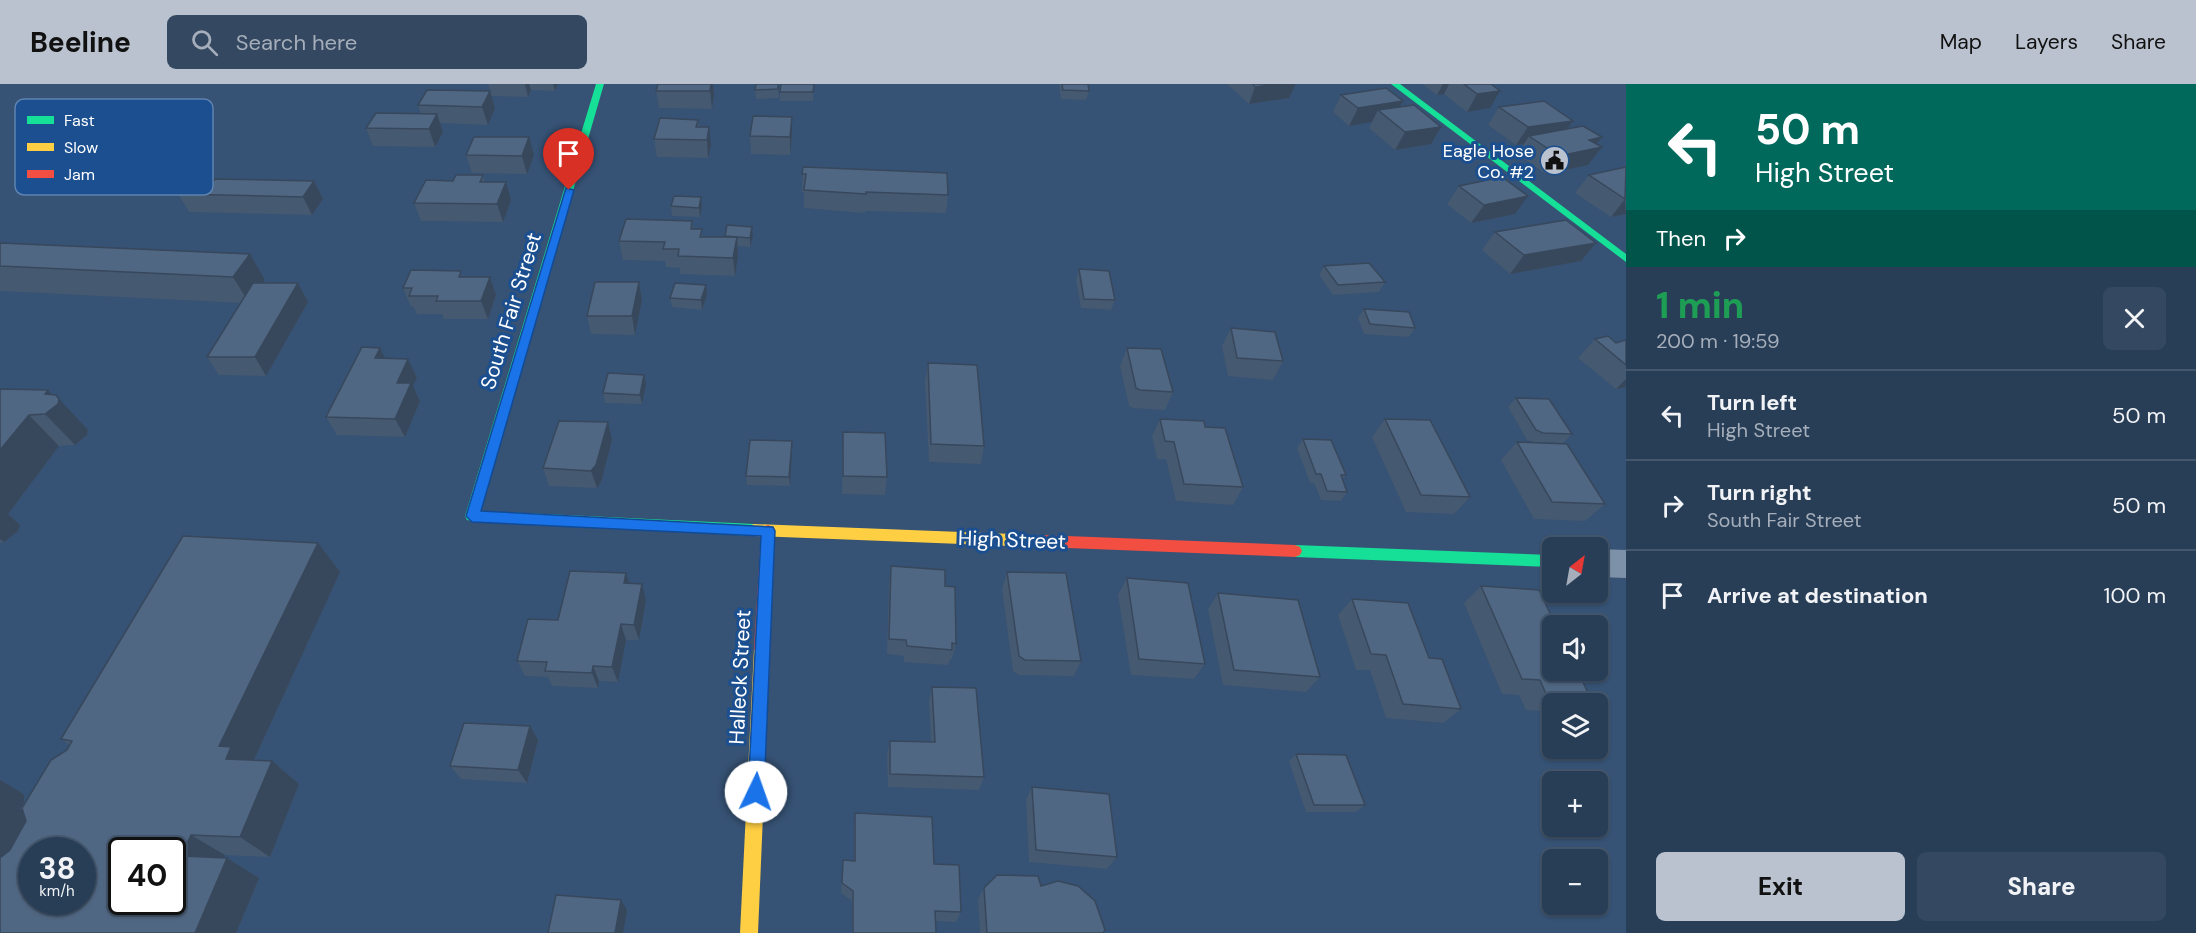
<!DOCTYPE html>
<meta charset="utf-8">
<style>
:root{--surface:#283e57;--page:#344961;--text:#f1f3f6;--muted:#a5aeba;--line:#44576d;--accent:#b9c2ce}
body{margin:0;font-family:"DM Sans",sans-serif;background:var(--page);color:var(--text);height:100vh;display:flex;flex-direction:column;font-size:22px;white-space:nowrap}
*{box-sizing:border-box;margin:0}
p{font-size:20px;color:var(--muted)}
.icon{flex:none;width:33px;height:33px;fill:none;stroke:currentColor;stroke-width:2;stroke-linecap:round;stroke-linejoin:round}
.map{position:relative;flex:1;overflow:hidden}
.drawer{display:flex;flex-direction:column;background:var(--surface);width:570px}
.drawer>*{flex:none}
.top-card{background:#00695c;color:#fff;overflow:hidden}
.needle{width:39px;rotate:31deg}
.fabs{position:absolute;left:1542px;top:453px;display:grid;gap:12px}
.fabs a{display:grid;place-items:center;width:66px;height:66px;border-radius:9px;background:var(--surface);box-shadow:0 2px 4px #0004,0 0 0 2px var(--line);font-size:30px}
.speed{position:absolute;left:18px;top:753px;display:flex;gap:12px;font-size:30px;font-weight:700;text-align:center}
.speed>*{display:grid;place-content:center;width:78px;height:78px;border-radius:50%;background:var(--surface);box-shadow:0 2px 4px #0004,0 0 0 2px var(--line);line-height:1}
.speed small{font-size:15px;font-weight:400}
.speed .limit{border:3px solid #111;border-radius:9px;background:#fff;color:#111}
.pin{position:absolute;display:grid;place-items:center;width:51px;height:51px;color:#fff;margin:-62px -26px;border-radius:50% 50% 50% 0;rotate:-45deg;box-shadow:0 0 6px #0007}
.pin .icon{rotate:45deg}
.me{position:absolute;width:66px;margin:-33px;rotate:3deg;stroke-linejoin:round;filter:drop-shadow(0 0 4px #0008)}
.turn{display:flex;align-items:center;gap:21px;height:126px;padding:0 30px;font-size:27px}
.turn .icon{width:78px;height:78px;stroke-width:2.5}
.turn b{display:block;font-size:42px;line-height:51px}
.then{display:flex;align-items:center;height:57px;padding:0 30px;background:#0003;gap:12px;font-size:22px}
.round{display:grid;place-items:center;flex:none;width:63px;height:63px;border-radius:9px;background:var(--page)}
.summary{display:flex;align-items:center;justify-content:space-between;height:102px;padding:0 30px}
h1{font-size:36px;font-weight:800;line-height:45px;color:#1e9e55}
.button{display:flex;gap:12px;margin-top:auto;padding:12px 30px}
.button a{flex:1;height:69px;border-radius:9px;background:var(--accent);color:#111;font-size:24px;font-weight:800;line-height:69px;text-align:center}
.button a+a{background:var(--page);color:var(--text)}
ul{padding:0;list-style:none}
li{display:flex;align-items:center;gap:18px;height:90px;padding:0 30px;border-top:2px solid var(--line)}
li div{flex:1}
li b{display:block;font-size:22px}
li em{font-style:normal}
header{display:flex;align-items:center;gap:36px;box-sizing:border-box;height:84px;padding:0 30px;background:var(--accent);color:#111}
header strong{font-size:28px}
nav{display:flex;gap:33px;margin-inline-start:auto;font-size:21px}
.search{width:420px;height:54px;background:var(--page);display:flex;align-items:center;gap:15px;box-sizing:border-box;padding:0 21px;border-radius:9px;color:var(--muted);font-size:22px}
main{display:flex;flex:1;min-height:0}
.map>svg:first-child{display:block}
</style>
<header>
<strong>Beeline</strong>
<div class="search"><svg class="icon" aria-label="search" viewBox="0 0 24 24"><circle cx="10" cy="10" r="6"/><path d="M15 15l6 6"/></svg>Search here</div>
<nav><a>Map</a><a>Layers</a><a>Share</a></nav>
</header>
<main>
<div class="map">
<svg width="1626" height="849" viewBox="0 0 1626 849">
<rect width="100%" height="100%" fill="#365274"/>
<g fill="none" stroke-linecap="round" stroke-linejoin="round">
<path fill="#7d92a8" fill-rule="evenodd" d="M1598,465L1626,466V494L1598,493Z"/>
<g fill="#16e098" fill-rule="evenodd">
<path d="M596,0H604L480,427L754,440L759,442L761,446L759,450L754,452L472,437L467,436L465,432Z"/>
<path d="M1391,0H1400L1626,170V178Z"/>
<path d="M1295,461L1552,471V483L1295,473L1290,471L1288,467L1290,463Z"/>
</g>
<g fill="#ffcf43" fill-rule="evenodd">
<path d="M754,440L1013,450L1018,452L1020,456L1018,460L1013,462L754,452L749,450L747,446L749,442Z"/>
<path d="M762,558L767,560L770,565L758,849H740L754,565L757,560Z"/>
</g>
<g fill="#f24e42" fill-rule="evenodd">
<path d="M768,441L773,443L775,447L770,565L767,570L762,572L757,570L754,565L761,447L763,443Z"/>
<path d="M1013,450L1295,461L1300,463L1302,467L1300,471L1295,473L1013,462L1008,460L1006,456L1008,452Z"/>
</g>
</g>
<g fill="#455971">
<path d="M488,0H558L555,7L531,6L528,13L491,12L495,24L488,41L440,39L443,48L435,63L373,62L366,44L421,30L418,21L490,7Z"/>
<path d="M713,0L714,11L712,25L659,24L656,7Z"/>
<path d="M778,0L779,14L756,15L755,6Z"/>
<path d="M814,0L813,17H780V8Z"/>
<path d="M1059,0H1088L1089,7L1086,16L1061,15Z"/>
<path d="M1227,0H1296L1289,14L1249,20Z"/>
<path d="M1422,0H1491L1490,24L1467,28L1444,10L1437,11Z"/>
<path d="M1341,11L1400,23L1441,43L1431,60L1395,66L1369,44L1372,38L1349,42L1333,28Z"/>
<path d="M1499,23L1573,37L1568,44L1602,53L1596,60L1588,81L1546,90L1517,70L1524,60L1516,61L1488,41Z"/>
<path d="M792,33V51L790,71L751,70L750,52Z"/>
<path d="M698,36L699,43L711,61L708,74L657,73L654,55Z"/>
<path d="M466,71H534L527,90L472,89Z"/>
<path d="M803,83L948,111L946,129L865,127V129L804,124V108H802Z"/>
<path d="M1626,83V130L1611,133L1575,109L1589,91Z"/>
<path d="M483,91L485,98H506L511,116L503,138L421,137L414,119L453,97Z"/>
<path d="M314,97L323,115L312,131L189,128L178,110Z"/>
<path d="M1459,102L1515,130L1471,139L1447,120Z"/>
<path d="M671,122L702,123L700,133L672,132Z"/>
<path d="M692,137L693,145L703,153L753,152L750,163L737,162L738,172L735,192L680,190V184L666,183L665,177L623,176L619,157Z"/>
<path d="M1495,148L1596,159L1581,177L1510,190L1482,166Z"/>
<path d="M0,159L265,196L263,199H298L308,218L266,292L219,291L207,273L241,219L0,207Z"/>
<path d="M1324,182L1385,198L1379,208L1333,211L1319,191Z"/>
<path d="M1079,185L1115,216L1111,226L1081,224L1076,195Z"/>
<path d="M464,193H490L496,211L488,235H444L442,230H417L413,222L411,223L403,204Z"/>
<path d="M639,198L642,216L635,251L591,250L587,232Z"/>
<path d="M707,211L702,226L672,223L670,214Z"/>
<path d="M1364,225L1415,244L1409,253L1364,250L1358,234Z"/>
<path d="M1231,244L1283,277L1273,296L1228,292L1222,262Z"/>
<path d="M1595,255L1616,259L1626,256V303L1616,305L1578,274Z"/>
<path d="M1127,264L1173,308L1165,326L1133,324L1129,322L1120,282Z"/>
<path d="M385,275H408L417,294L413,302L420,317L405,353L337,351L326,333Z"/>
<path d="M928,279L984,362L981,380L929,378L925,297Z"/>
<path d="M646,300L642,320L605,319L603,309Z"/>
<path d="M0,305L53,311L88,346L87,351L75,361L59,362L8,430L20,441L18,447L4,458L0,459Z"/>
<path d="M1516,314L1572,350L1563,359L1534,358L1527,356L1508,323Z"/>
<path d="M1160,335L1243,403L1233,421L1176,417L1166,375H1157L1152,352Z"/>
<path d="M1385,335L1470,413L1454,430L1406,428L1372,353Z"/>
<path d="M843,348L887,393L885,411L842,410Z"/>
<path d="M1303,355L1346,391L1342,396L1347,408L1341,417L1321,416L1314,399H1310L1297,364Z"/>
<path d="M612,356L601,398L597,404L549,402L543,384Z"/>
<path d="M1517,358L1605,420L1585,437L1534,435L1501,376Z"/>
<path d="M792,366L790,402L747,401L746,392Z"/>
<path d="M318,459L340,488L254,676L272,677L299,700L270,773L225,771L223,774H227L259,794L236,849H0V696L19,707L24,711V719L20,725L23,726L70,661L61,655Z"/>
<path d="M891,482L945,502L956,560L952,575H950L948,581L904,578V572L887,570L889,499Z"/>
<path d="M1007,488L1081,577L1074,592L1019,591L1013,587L1002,505Z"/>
<path d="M626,489L629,499L642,500L646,516L639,556H626L618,598L599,597L598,604L552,602L548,593L525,592L517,577L558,536Z"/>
<path d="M1127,494L1205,580L1194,595L1131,591L1118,511Z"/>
<path d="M1481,502L1552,586H1581L1578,589L1591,615L1583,620H1552V628L1526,626L1519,611L1502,610L1464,519Z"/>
<path d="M1218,509L1320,593L1306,608L1223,601L1208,525Z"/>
<path d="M1352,515L1429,574L1461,625L1443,639L1386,634L1370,586H1356L1338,531Z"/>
<path d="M932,603L984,693L979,706L888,703L887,670L890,657L931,658L929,617Z"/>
<path d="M538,656L527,699L461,695L450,682Z"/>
<path d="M1296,670L1365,721L1356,728H1306L1289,677Z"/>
<path d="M1032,703L1117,773L1107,785L1029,778L1026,716Z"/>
<path d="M855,729L934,780L961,828L956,838L935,837L936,849H852V817L841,809L843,776L854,777V741Z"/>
<path d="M1041,802L1103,849H980L978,815L984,804Z"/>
</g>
<g fill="#38485c">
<path d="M525,0H529L531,6L528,13Z"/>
<path d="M553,0H558L555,7Z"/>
<path d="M711,0H713L714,11L712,25L710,7Z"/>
<path d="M1275,0H1296L1289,14L1249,20L1255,3Z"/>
<path d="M1443,0H1449L1444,10L1437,11Z"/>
<path d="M490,7L495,24L488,41L482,23Z"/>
<path d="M1500,7L1490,24L1467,28L1477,10Z"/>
<path d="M1403,17L1394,34L1378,26L1372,38L1349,42L1358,24Z"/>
<path d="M437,30L443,48L435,63L429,45Z"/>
<path d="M792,33V51L790,71V53Z"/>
<path d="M1573,37L1561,54L1529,52L1524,60L1516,61L1528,43Z"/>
<path d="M709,43L711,61L708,74L707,56Z"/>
<path d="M1441,43L1431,60L1395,66L1405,48Z"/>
<path d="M529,53L534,71L527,90L522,72Z"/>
<path d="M1602,53L1593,65L1602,63L1588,81L1546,90L1559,72L1589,56Z"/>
<path d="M314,97L323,115L312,131L303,113Z"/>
<path d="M506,98L511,116L503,138L497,120Z"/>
<path d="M1528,112L1515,130L1471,139L1484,121Z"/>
<path d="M701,113L702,123L700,133L699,124Z"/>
<path d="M1625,115L1626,130L1611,133Z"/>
<path d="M752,143L753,152L750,163V154Z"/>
<path d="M737,153L738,172L735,192L733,174Z"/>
<path d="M1596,159L1581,177L1510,190L1524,171Z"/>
<path d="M250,170L265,196L249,219L233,193Z"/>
<path d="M490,193L496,211L488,235L481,217Z"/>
<path d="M639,198L642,216L635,251L632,232Z"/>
<path d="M298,199L308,218L266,292L255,273Z"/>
<path d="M706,201L707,211L702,226L701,216Z"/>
<path d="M380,264L389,282L375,274Z"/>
<path d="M408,275L417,294L413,302L420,317L405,353L395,335L397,299Z"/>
<path d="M644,291L646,300L642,320L640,311Z"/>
<path d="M1626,295V303L1616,305Z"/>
<path d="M48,306L59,318V315L88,346L87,351L75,361L45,330V310Z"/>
<path d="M29,331L59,362L8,430L20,441L18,447L4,458L0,455V366Z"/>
<path d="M608,338L612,356L601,398L597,404L591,387Z"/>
<path d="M792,357V366L790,402L789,393Z"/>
<path d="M318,459L340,488L252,680L226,675L219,662Z"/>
<path d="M626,489L631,505L624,499Z"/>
<path d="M642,500L646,516L639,556L634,541Z"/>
<path d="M621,540L626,556L618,598L612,583Z"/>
<path d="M593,582L599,597L598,604L592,589Z"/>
<path d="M530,642L538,656L527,699L518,686Z"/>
<path d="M272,677L299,700L270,773L240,753Z"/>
<path d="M0,696L19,707L24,711V719L20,725L30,730L0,785Z"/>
<path d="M191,751L225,771L216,792L181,772Z"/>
<path d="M227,774L259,794L236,849H195Z"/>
<path d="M621,816L627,826L623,849H615Z"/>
</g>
<g fill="#506783" stroke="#38485c" stroke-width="1.5" fill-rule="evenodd">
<path d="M658,0H711L710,7H656Z"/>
<path d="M756,0H778V5L755,6Z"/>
<path d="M781,0H814L813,8H780Z"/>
<path d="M1062,0H1088L1089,7L1063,6Z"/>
<path d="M1253,0H1275L1255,3Z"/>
<path d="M1464,0H1491L1500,7L1477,10Z"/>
<path d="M1386,4L1403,17L1358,24L1341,11Z"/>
<path d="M427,6L490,7L482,23L418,21Z"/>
<path d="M1544,17L1573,37L1528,43L1499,23Z"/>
<path d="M1414,21L1441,43L1405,48L1378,26Z"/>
<path d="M376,29L437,30L429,45L366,44Z"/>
<path d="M753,32L792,33L790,53L750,52Z"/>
<path d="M660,34L698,36L696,43H709L707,56L654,55Z"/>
<path d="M1583,42L1602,53L1589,56L1602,63L1559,72L1529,52Z"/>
<path d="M474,53H529L522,72L466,71Z"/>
<path d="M803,83L947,89L948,111L866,108V110L804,106L806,90H802Z"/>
<path d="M1626,83L1625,115L1589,91Z"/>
<path d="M456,91H483L480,98H506L497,120L414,119L426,96L453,97Z"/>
<path d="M1502,93L1528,112L1484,121L1459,102Z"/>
<path d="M215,95L314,97L303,113L178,110L187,99L211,100Z"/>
<path d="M674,112L701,113L699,124L671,122Z"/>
<path d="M626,135L692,137L691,145H702L700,153H737L733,174L678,172L679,165H663L665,158L619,157Z"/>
<path d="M1566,136L1596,159L1524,171L1495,148Z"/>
<path d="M727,141L752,143L750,154L725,152Z"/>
<path d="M0,159L250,170L233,193L0,182Z"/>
<path d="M1369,179L1385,198L1338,201L1324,182Z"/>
<path d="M1079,185L1109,187L1115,216L1084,215Z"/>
<path d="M411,186L461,187L459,193H490L481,217H436L438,212H409L412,204H403Z"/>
<path d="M595,198H639L632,232H587Z"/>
<path d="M253,199H298L255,273H207Z"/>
<path d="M675,199L706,201L701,216L670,214Z"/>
<path d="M1364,225L1409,228L1415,244L1370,240Z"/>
<path d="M1231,244L1275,248L1283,277L1237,274Z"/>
<path d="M1608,252L1616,259L1626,256V281L1595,255Z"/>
<path d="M362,263L380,264L375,274L408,275L397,299H411L395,335L326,333Z"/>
<path d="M1127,264L1161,265L1173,308L1140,306L1136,304Z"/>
<path d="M928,279L977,281L984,362L931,360Z"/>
<path d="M608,289L644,291L640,311L603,309Z"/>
<path d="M0,305L48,306L45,310L56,311L59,315L58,320L45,330L29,331L0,366Z"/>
<path d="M1516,314L1549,315L1572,350L1543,349L1536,346Z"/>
<path d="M1160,335L1204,337L1205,343L1225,344L1243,403L1184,400L1174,358L1165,357Z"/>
<path d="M1385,335L1430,336L1470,413L1421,411Z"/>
<path d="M559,337L608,338L596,381L591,387L543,384Z"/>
<path d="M843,348L885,349L887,393L843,392Z"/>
<path d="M1303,355L1331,356L1346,391H1341L1347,408L1327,407L1321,390H1316Z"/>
<path d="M750,356L792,357L789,393L746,392Z"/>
<path d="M1517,358L1567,360L1605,420L1552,418Z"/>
<path d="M183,452L318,459L219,662L231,663L226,675L272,677L240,753L191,751L181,772L227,774L195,849H0V774L10,766L26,737L22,724L51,676L67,666L72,657L61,655ZM32,766H82V818H32ZM122,766H172V818H122Z"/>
<path d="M891,482L945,486V502L955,503L956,560L952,559V566L907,562L906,556L889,555Z"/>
<path d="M570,487L626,489L624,499L642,500L634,541L621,540L612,583L593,582L592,589L545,587L547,578L517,577L528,535L558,536Z"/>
<path d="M1007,488L1066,489L1081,577L1025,576L1019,572Z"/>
<path d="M1127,494L1188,499L1205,580L1139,575Z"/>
<path d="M1481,502L1539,506L1556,542H1552V586H1577L1591,615L1547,612L1540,596L1522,595Z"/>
<path d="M1218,509L1298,516L1320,593L1234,586Z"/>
<path d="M1352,515L1408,519L1429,574L1442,575L1461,625L1403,620L1386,571L1371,570Z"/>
<path d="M932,603L976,604L984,693L890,690V657L935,658Z"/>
<path d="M464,639L530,642L518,686L450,682Z"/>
<path d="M1296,670L1346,671L1365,721H1314Z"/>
<path d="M1032,703L1109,710L1117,773L1036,766Z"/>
<path d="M855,729L932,733L934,780L959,781L961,828L935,827L936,849H853V807L842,799L843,776L855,777Z"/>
<path d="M997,791L1038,792L1041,802L1058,797L1078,802L1095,817L1105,846L1103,849H987L984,804Z"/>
<path d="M556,811L621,816L615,849H548Z"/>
</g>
<path fill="#1a73e8" stroke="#114b97" stroke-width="1.5" d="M566,104L574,106L481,427L773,443L775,447L764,708L762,714L756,716L750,714L748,708L761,452L472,438L466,432Z"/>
<defs>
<symbol id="civic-disc" viewBox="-11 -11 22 22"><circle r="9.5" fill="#b9c2ce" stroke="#1b4f8f"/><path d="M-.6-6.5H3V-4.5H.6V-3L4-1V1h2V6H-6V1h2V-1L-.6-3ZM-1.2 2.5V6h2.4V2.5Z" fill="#111"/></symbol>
</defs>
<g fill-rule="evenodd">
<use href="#civic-disc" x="1538" y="60" width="33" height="33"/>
</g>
<g text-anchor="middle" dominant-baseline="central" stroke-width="6" stroke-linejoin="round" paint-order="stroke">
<g font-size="18" fill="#fff" stroke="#1b4f8f" text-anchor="end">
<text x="1534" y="67">Eagle Hose<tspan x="1534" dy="21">Co. #2</tspan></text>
</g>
<g font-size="21" fill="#fff" stroke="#1b4f8f">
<text transform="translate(511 227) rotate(-73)">South Fair Street</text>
<text transform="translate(1012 456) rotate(2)">High Street</text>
<text transform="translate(740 593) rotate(-87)">Halleck Street</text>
</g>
</g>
<rect x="15" y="15" width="198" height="96" rx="9" fill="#1b4f8f" stroke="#5f84b1" stroke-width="1.5"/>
<rect x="27" y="32" width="27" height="8" fill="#16e098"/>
<rect x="27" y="59" width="27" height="8" fill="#ffcf43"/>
<rect x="27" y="86" width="27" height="8" fill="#f24e42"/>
<g font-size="16" fill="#fff">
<text x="64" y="42">Fast</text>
<text x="64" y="69">Slow</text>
<text x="64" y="96">Jam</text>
</g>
</svg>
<div class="fabs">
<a><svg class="needle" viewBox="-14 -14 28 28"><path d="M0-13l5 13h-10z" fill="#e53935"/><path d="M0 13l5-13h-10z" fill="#a5aeba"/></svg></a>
<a><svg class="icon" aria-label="sound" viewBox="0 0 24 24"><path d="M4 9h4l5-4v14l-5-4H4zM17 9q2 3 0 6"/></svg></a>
<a><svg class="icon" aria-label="layers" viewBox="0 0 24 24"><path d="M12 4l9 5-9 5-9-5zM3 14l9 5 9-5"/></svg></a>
<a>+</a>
<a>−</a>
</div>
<div class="speed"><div>38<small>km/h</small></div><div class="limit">40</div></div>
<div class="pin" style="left:569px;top:106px;background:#d93025"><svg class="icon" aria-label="arrive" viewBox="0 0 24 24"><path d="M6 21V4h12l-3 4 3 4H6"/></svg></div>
<svg class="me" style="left:756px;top:708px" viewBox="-20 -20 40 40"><circle r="19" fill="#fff"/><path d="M0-13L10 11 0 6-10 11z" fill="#1a73e8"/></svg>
</div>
<section class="drawer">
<div class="top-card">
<div class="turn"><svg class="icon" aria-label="left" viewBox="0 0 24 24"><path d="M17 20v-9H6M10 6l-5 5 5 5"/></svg><div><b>50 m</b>High Street</div></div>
<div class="then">Then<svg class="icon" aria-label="right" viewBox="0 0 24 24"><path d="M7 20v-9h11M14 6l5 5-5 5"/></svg></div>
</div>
<div class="summary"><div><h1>1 min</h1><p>200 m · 19:59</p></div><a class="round"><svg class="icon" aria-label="close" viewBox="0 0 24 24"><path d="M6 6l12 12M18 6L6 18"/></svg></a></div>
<ul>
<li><svg class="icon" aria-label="left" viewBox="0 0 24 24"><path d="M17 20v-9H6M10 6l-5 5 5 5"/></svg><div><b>Turn left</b><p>High Street</p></div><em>50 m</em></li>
<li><svg class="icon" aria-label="right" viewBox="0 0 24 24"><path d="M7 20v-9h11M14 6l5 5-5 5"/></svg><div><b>Turn right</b><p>South Fair Street</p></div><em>50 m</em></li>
<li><svg class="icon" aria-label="arrive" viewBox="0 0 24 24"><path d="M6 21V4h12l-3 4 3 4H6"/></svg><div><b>Arrive at destination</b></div><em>100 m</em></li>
</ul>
<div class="button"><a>Exit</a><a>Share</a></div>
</section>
</main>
